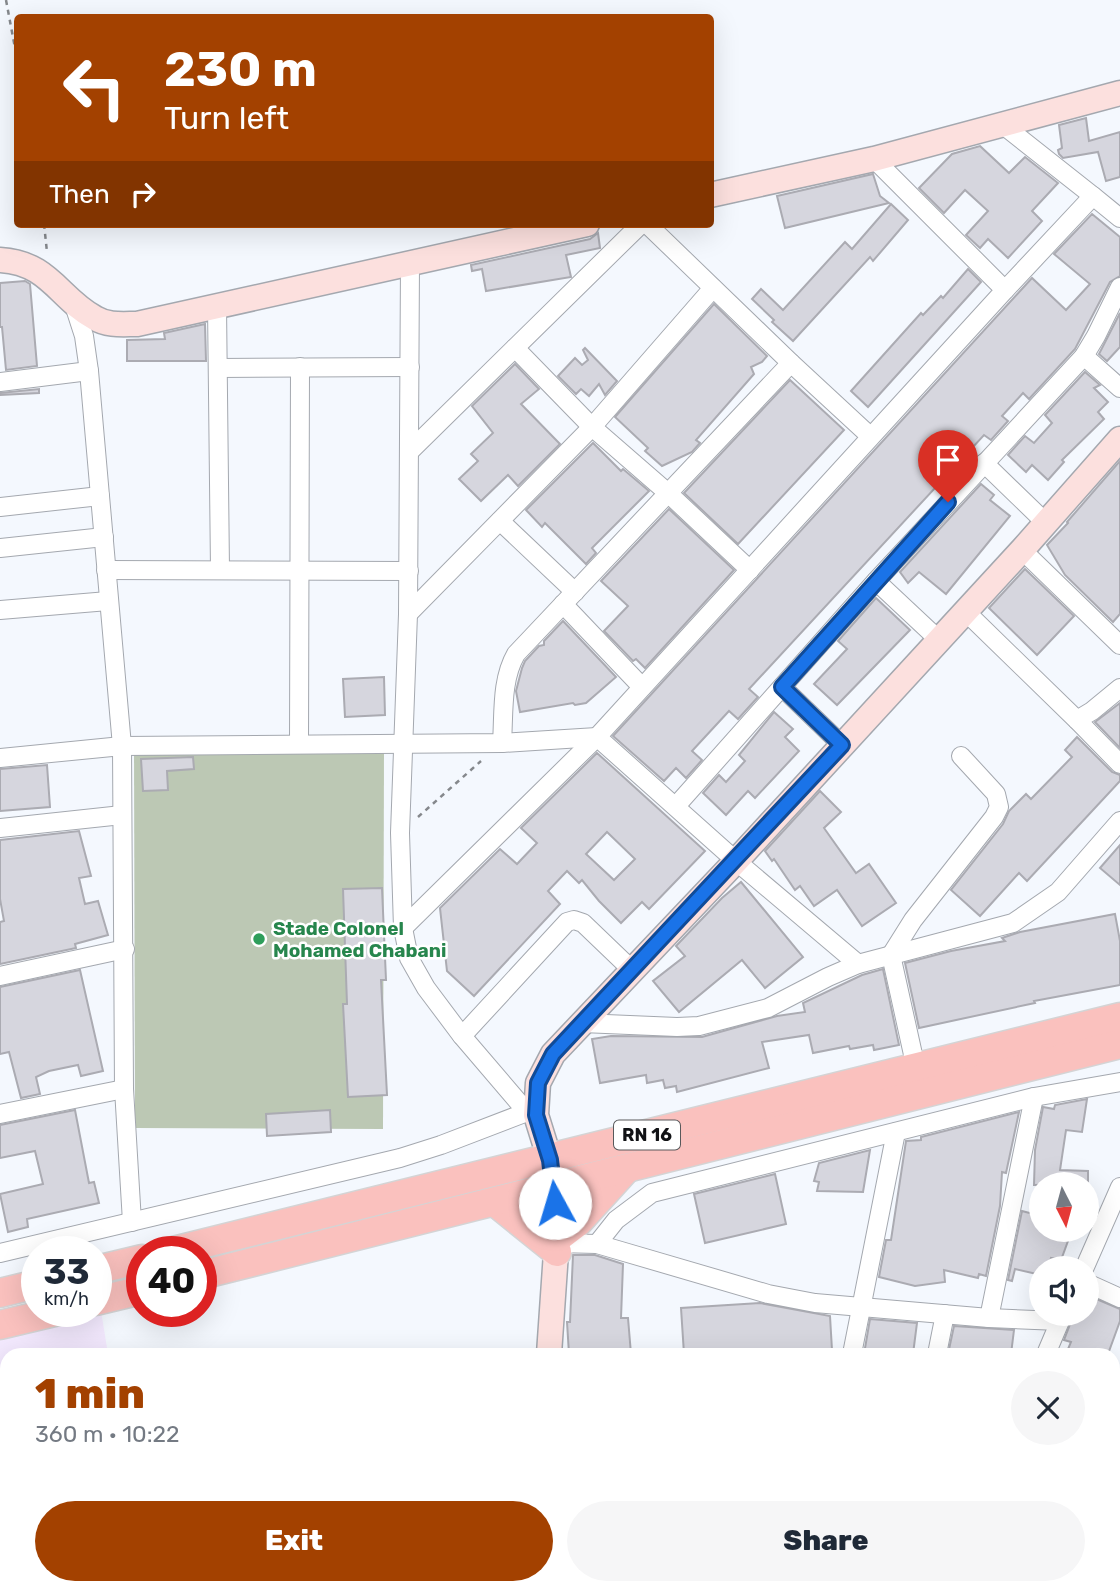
<!DOCTYPE html>
<meta charset="utf-8">
<style>
:root{--surface:#fff;--page:#f6f6f7;--text:#1f2937;--muted:#747a83;--accent:#a34100}
body{margin:0;font-family:Rubik,sans-serif;background:var(--page);color:var(--text);height:100vh;display:flex;flex-direction:column;font-size:26px;white-space:nowrap}
*{box-sizing:border-box;margin:0}
p{font-size:23px;color:var(--muted)}
.icon{flex:none;width:38px;height:38px;fill:none;stroke:currentColor;stroke-width:2;stroke-linecap:round;stroke-linejoin:round}
.map{position:relative;flex:1;overflow:hidden}
.panel{position:absolute;left:0px;top:1348px;width:1120px;height:247px;display:flex;flex-direction:column;background:var(--surface);border-radius:21px 21px 0 0;box-shadow:0 7px 28px #0002}
.panel>*{flex:none}
.guide{position:absolute;left:14px;top:14px;width:700px;height:214px;border-radius:7px;box-shadow:0 7px 28px #0002;background:#a34100;color:#fff;overflow:hidden}
.needle{width:46px;rotate:174deg}
.buttons{position:absolute;left:1029px;top:1172px;display:grid;gap:14px}
.buttons a{display:grid;place-items:center;width:70px;height:70px;border-radius:50%;background:var(--surface);box-shadow:0 7px 28px #0002;font-size:35px}
.speed{position:absolute;left:21px;top:1236px;display:flex;gap:14px;font-size:35px;font-weight:700;text-align:center}
.speed>*{display:grid;place-content:center;width:91px;height:91px;border-radius:50%;background:var(--surface);box-shadow:0 7px 28px #0002;line-height:1}
.speed small{font-size:18px;font-weight:400}
.speed .limit{border:10px solid #d22;background:#fff;color:#111}
.pin{position:absolute;display:grid;place-items:center;width:60px;height:60px;color:#fff;margin:-72px -30px;border-radius:50% 50% 50% 0;rotate:-45deg;box-shadow:0 0 7px #0007}
.pin .icon{rotate:45deg}
.me{position:absolute;width:77px;margin:-38px;rotate:354deg;stroke-linejoin:round;filter:drop-shadow(0 0 5px #0008)}
.turn{display:flex;align-items:center;gap:24px;height:147px;padding:0 35px;font-size:32px}
.turn .icon{width:91px;height:91px;stroke-width:2.5}
.turn b{display:block;font-size:49px;line-height:60px}
.then{display:flex;align-items:center;height:66px;padding:0 35px;background:#0003;gap:14px;font-size:26px}
.round{display:grid;place-items:center;flex:none;width:74px;height:74px;border-radius:37px;background:var(--page)}
.headline{display:flex;align-items:center;justify-content:space-between;height:119px;padding:0 35px}
h1{font-size:42px;font-weight:800;line-height:52px;color:var(--accent)}
.primary-button{display:flex;gap:14px;margin-top:auto;padding:14px 35px}
.primary-button a{flex:1;height:80px;border-radius:42px;background:var(--accent);color:#fff;font-size:28px;font-weight:800;line-height:80px;text-align:center}
.primary-button a+a{background:var(--page);color:var(--text)}
.map>svg:first-child{display:block}
</style>
<div class="map">
<svg width="1120" height="1594" viewBox="0 0 1120 1594">
<rect width="100%" height="100%" fill="#f4f8fe"/>
<path fill="#f3e9fe" d="M101,1311L108,1354H7V1587H148L149,1594H0V1336Z"/>
<path fill="#bcc8b4" d="M134,750L384,751L383,1129L135,1128Z"/>
<g fill="#d6d6de" stroke="#ababb2" stroke-width="2" fill-rule="evenodd">
<path d="M1086,118L1089,141L1120,132V177L1106,181L1098,152L1063,158L1059,154L1058,150L1062,148L1059,125Z"/>
<path d="M980,146L1009,173L1025,157L1058,183L1032,211L1042,221L1008,258L988,239L980,248L966,235L988,211L965,190L944,213L919,188L952,154Z"/>
<path d="M873,174L880,196L889,203L785,228L777,196Z"/>
<path d="M891,204L908,220L873,261L870,257L793,341L772,322L774,320L752,299L761,289L783,310L845,242L852,249Z"/>
<path d="M1092,214L1120,237V276L1110,282L1075,349L1029,399L1023,393L1002,416L1008,421L991,440L984,435L749,689L758,697L738,719L729,711L692,751L702,760L686,778L676,768L664,781L613,736L1032,278L1066,310L1090,284L1054,254Z"/>
<path d="M598,233L600,248L566,255L571,277L486,291L482,269L472,271L471,265L590,239Z"/>
<path d="M968,269L981,282L868,407L851,391L921,313L923,315L941,296L943,298Z"/>
<path d="M25,281L30,284L37,366L6,370L2,327H0V283Z"/>
<path d="M714,304L767,356L762,362L751,367L754,374L696,440L700,443L692,452L662,466L645,451L648,448L615,417Z"/>
<path d="M1120,313V347L1107,361L1099,354Z"/>
<path d="M205,324L206,361H127V340L165,339L164,333Z"/>
<path d="M585,348L617,381L605,395L599,384L589,396L581,389L576,394L558,376L575,358L582,365L588,360L583,350Z"/>
<path d="M515,364L539,389L521,404L560,444L518,486L508,475L481,501L459,479L478,461L471,454L493,433L472,406Z"/>
<path d="M1085,372L1100,385L1094,388L1108,402L1098,412L1104,419L1062,460L1064,462L1048,480L1032,465L1026,472L1008,455L1025,436L1034,443L1052,423L1045,415Z"/>
<path d="M790,380L844,430L738,544L684,493Z"/>
<path d="M39,389V393L0,395V393Z"/>
<path d="M593,443L621,471L623,469L649,491L592,548L596,553L586,564L545,523L542,527L526,510Z"/>
<path d="M1120,461V614L1113,622L1065,575L1047,545L1068,523L1067,522Z"/>
<path d="M981,484L994,495L990,500L1010,516L946,594L919,572L908,583L900,572Z"/>
<path d="M669,509L734,570L645,668L636,659L633,661L604,631L628,606L601,581Z"/>
<path d="M1025,569L1074,616L1037,655L989,608Z"/>
<path d="M876,598L910,630L837,705L814,684L847,649L838,641Z"/>
<path d="M563,621L616,677L586,703L575,705L573,703L520,712L516,691L522,668L525,661L539,646L544,645V641Z"/>
<path d="M384,677L385,715L345,717L343,679Z"/>
<path d="M1120,703V748L1095,722Z"/>
<path d="M774,712L793,729L785,737L799,751L755,798L748,791L726,815L703,793L719,775L726,782L745,761L739,755Z"/>
<path d="M1077,737L1112,772L1120,775V781L1027,881L1019,873L980,916L951,890L1003,824L1009,811L1026,794L1031,799L1072,757L1065,750Z"/>
<path d="M597,753L705,851L649,909L642,902L621,923L599,901L582,880L579,883L567,871L548,891L560,904L474,996L447,971L440,908L500,849L517,864L537,843L521,828ZM607,832L635,859L614,880L586,854Z"/>
<path d="M193,757L194,769L167,771L168,790L143,791L141,759Z"/>
<path d="M47,765L50,807L0,811V769Z"/>
<path d="M820,791L841,812L824,828L856,873L869,864L896,903L862,926L837,890L814,906L800,886L795,890L774,859L772,861L765,851Z"/>
<path d="M79,831L91,876L79,878L85,904L98,901L108,935L75,944L76,948L0,964V922L4,921L0,899V840Z"/>
<path d="M1120,845V885L1100,868Z"/>
<path d="M741,882L803,957L765,988L742,960L679,1012L653,981L685,956L676,946L722,898Z"/>
<path d="M382,888L386,980H381L387,1095L348,1097L343,1004H347L343,889Z"/>
<path d="M1115,914L1120,941V985L1034,1001L1035,1003L919,1028L905,963L951,951L1005,941L1002,938L1020,932Z"/>
<path d="M883,969L899,1045L874,1050L873,1045L850,1049L849,1046L813,1053L809,1035L762,1042L769,1068L677,1092L676,1086L665,1088L663,1080L647,1083L646,1075L600,1083L592,1039L611,1036L702,1037L777,1016L805,1012L803,1003L862,975Z"/>
<path d="M80,970L103,1071L81,1076L78,1065L49,1071L36,1077L40,1094L21,1098L9,1052L0,1054V987Z"/>
<path d="M1087,1099L1082,1132L1066,1130L1060,1170L1088,1171V1184L1034,1185L1035,1150L1043,1107L1054,1109L1055,1105Z"/>
<path d="M75,1110L89,1183L94,1182L99,1203L27,1219L28,1227L8,1232L0,1194L43,1184L35,1151L0,1158V1125Z"/>
<path d="M330,1110L331,1132L267,1136L266,1114Z"/>
<path d="M1019,1112L1006,1173L1002,1172L1000,1206L986,1276L979,1274L978,1278L944,1270L945,1282L915,1286L879,1277L886,1240H891L906,1141L921,1140V1137Z"/>
<path d="M870,1150L863,1192L817,1191L819,1182L814,1181L819,1163Z"/>
<path d="M775,1174L786,1224L705,1243L694,1194Z"/>
<path d="M1022,1211L1041,1216V1230H1072L1061,1260L1051,1258L1048,1269H1041V1275L1015,1269L1012,1281L1008,1280Z"/>
<path d="M573,1255H595L623,1264L621,1318H628L631,1354H569L567,1322H570Z"/>
<path d="M1087,1295L1120,1309V1321L1108,1354H1066L1071,1342L1064,1340L1074,1314H1087Z"/>
<path d="M760,1303L830,1316L832,1350L803,1352V1354H684L681,1308Z"/>
<path d="M870,1319L917,1323L913,1354H864Z"/>
<path d="M954,1326L1014,1330L1011,1354H948Z"/>
</g>
<g fill="none" stroke-linecap="round" stroke-linejoin="round">
<defs>
<g id="street">
<path d="M1003,125L1093,196"/>
<path d="M647,224L791,363L870,436"/>
<path d="M410,263L408,614L400,833L403,928L409,958L426,988L462,1036L527,1112"/>
<path d="M1005,290L1093,196L1120,218"/>
<path d="M73,302L84,336L89,371L122,746L124,1089L132,1222"/>
<path d="M217,306L220,570"/>
<path d="M515,348L592,427L668,493L750,570"/>
<path d="M1084,356L1120,388"/>
<path d="M218,368L410,367"/>
<path d="M0,382L89,371"/>
<path d="M409,452L641,224"/>
<path d="M984,463L1046,523"/>
<path d="M0,507L100,496"/>
<path d="M500,521L575,592"/>
<path d="M0,548L104,537"/>
<path d="M1022,550L1120,645"/>
<path d="M106,570L409,571"/>
<path d="M876,581L939,640"/>
<path d="M563,604L642,687"/>
<path d="M0,610L108,601"/>
<path d="M965,611L1077,720L1092,711L1120,688"/>
<path d="M408,614L592,427L713,288"/>
<path d="M782,687L842,745"/>
<path d="M1077,720L1120,764"/>
<path d="M502,743C504,713 501,680 516,654L791,363"/>
<path d="M299,744L300,367"/>
<path d="M0,758L122,746L502,743L597,737L736,861L858,964"/>
<path d="M676,806L876,581L1084,356L1096,336L1120,287"/>
<path d="M0,828L122,815"/>
<path d="M403,928L597,737L1005,290L874,159"/>
<path d="M0,976L125,949"/>
<path d="M582,1023L677,1027L699,1026L768,1008L828,977L858,964L1013,923L1058,892L1120,821"/>
<path d="M462,1036L567,922L574,920L583,923L632,970"/>
<path d="M916,1068L891,955L913,920L994,817L999,807L996,794L961,756"/>
<path d="M0,1114L124,1089"/>
<path d="M557,1243L597,1244L768,1294L815,1303L989,1318L1060,1321"/>
<path d="M597,1244L616,1220L652,1193L1034,1097L1120,1082"/>
<path d="M0,1253L400,1158L441,1145L527,1112L536,1115"/>
<path d="M1084,1269L1120,1187"/>
<path d="M1087,1283L1120,1298"/>
<path d="M989,1318L1034,1097"/>
<path d="M852,1354L896,1132"/>
<path d="M937,1354L945,1314"/>
<path d="M1046,1354L1063,1314"/>
<path d="M1113,1577L1120,1561"/>
<path d="M798,1594L800,1587"/>
<path d="M955,1594L957,1587"/>
<path d="M1106,1594L1109,1587"/>
</g>
<g id="secondary">
<path d="M710,195L874,159L1120,93"/>
<path d="M0,260C50,263 58,298 95,318C108,326 123,324 137,324L587,224"/>
<path d="M549,1354L557,1238L550,1160L536,1115L538,1083L553,1054L736,861L1022,550L1120,439"/>
<path d="M528,1594L529,1587"/>
</g>
<g id="primary">
<path d="M495,1202L557,1252"/>
<path d="M557,1238L578,1222L626,1169"/>
<path d="M173,1251L1120,1017"/>
<path d="M96,1270L142,1259"/>
<path d="M201,1275L1120,1044"/>
<path d="M0,1293L37,1284"/>
<path d="M96,1301L142,1290"/>
<path d="M0,1325L59,1311"/>
</g>
</defs>
<use href="#street" stroke="#a4a8af" stroke-width="20"/>
<use href="#secondary" stroke="#a4a8af" stroke-width="27"/>
<use href="#primary" stroke="#d4d4d5" stroke-width="31"/>
<g stroke="#85888c" stroke-width="2.5" stroke-dasharray="5 5" stroke-linecap="butt">
<path d="M6,0L18,64"/>
<path d="M44,224L47,252"/>
<path d="M418,817L481,761"/>
</g>
<use href="#street" stroke="#fff" stroke-width="18"/>
<use href="#secondary" stroke="#fce0de" stroke-width="24"/>
<use href="#primary" stroke="#fac1be" stroke-width="28"/>
</g>
<g fill="none" stroke-linecap="round" stroke-linejoin="round">
<defs>
<path id="route" d="M555,1203L550,1160L536,1115L538,1083L553,1054L842,745L782,687L948,502"/>
</defs>
<use href="#route" stroke="#114b97" stroke-width="18"/>
<use href="#route" stroke="#1a73e8" stroke-width="12"/>
</g>
<circle fill="#2e9e5b" stroke="#fff" stroke-width="2.5" cx="259" cy="939" r="7"/>
<g text-anchor="middle" dominant-baseline="central" stroke-width="5" stroke-linejoin="round" paint-order="stroke">
<rect fill="#fff" stroke="#58595b" stroke-width="2" x="614" y="1120.5" width="66" height="29" rx="5"/>
<g font-size="18" font-weight="bold" fill="#111215">
<text x="647" y="1135">RN 16</text>
</g>
<g font-size="19" font-weight="bold" fill="#27864d" stroke="#fff" text-anchor="start">
<text x="273" y="928">Stade Colonel<tspan x="273" dy="22">Mohamed Chabani</tspan></text>
</g>
</g>
</svg>
<div class="buttons">
<a><svg class="needle" viewBox="-14 -14 28 28"><path d="M0-13l5 13h-10z" fill="#e53935"/><path d="M0 13l5-13h-10z" fill="#747a83"/></svg></a>
<a><svg class="icon" aria-label="sound" viewBox="0 0 24 24"><path d="M4 9h4l5-4v14l-5-4H4zM17 9q2 3 0 6"/></svg></a>
</div>
<div class="speed"><div>33<small>km/h</small></div><div class="limit">40</div></div>
<div class="pin" style="left:948px;top:502px;background:#d93025"><svg class="icon" aria-label="arrive" viewBox="0 0 24 24"><path d="M6 21V4h12l-3 4 3 4H6"/></svg></div>
<svg class="me" style="left:555px;top:1203px" viewBox="-20 -20 40 40"><circle r="19" fill="#fff"/><path d="M0-13L10 11 0 6-10 11z" fill="#1a73e8"/></svg>
<div class="guide">
<div class="turn"><svg class="icon" aria-label="left" viewBox="0 0 24 24"><path d="M17 20v-9H6M10 6l-5 5 5 5"/></svg><div><b>230 m</b>Turn left</div></div>
<div class="then">Then<svg class="icon" aria-label="right" viewBox="0 0 24 24"><path d="M7 20v-9h11M14 6l5 5-5 5"/></svg></div>
</div>
<section class="panel">
<div class="headline"><div><h1>1 min</h1><p>360 m · 10:22</p></div><a class="round"><svg class="icon" aria-label="close" viewBox="0 0 24 24"><path d="M6 6l12 12M18 6L6 18"/></svg></a></div>
<div class="primary-button"><a>Exit</a><a>Share</a></div>
</section>
</div>
